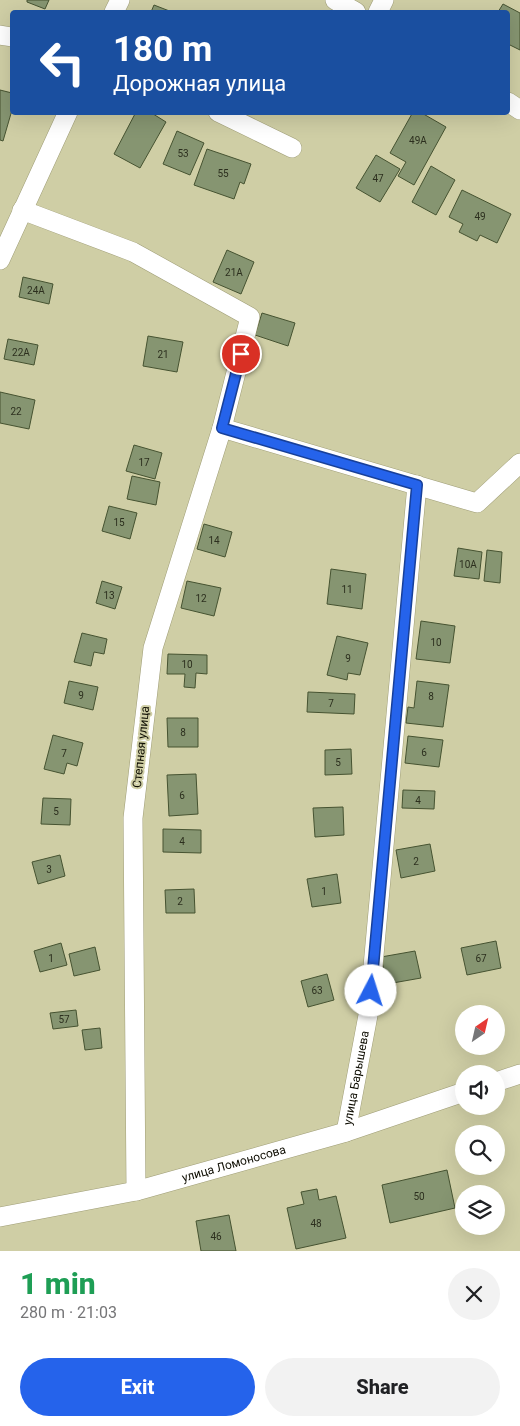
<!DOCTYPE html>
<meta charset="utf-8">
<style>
:root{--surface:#fff;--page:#f2f2f2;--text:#202124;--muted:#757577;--accent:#2563eb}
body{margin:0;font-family:Roboto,sans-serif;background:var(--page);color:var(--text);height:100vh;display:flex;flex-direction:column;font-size:19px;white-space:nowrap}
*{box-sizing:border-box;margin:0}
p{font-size:16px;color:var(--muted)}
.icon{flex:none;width:28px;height:28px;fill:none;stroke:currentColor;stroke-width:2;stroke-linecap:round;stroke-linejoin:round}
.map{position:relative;height:1251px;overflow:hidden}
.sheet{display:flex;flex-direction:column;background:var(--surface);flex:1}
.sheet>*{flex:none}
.hud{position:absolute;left:10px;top:10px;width:500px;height:105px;border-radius:5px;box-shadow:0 5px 20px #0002;background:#1a4fa0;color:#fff;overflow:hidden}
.needle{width:32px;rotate:34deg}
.buttons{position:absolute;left:455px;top:1005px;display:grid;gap:10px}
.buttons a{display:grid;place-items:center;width:50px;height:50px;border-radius:50%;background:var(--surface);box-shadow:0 5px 20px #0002;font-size:25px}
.pin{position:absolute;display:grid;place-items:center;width:42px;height:42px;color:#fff;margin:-21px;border:2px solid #fff;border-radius:50%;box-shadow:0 1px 5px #0007}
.me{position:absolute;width:55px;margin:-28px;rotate:5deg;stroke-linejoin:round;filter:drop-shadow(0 0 4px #0008)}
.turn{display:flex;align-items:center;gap:18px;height:105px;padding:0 20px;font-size:22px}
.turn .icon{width:65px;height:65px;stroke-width:2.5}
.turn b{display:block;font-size:35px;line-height:42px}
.round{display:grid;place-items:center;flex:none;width:52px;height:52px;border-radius:26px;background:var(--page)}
.head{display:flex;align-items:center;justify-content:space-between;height:85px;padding:0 20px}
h1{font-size:30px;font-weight:800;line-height:38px;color:#1e9e55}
.cta{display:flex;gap:10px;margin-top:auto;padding:10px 20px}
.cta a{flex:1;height:58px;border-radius:30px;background:var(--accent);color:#fff;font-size:20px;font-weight:800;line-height:58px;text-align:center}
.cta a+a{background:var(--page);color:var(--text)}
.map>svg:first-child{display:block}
</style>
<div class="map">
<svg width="520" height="1251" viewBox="0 0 520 1251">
<rect width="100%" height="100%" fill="#cfcea5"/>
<g fill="#869571" stroke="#465331">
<path d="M27,0H49L45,9L27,2Z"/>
<path d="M503,4L520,13V50L508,44V12H498Z"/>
<path d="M154,5L172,12H151Z"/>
<path d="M0,90L12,93V110L3,141L0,140Z"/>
<path d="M136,112H150L166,122L140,168L114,154Z"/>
<path d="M413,112H420L446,127L414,185L398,176L406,162L390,153Z"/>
<path d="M177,131L204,143L190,175L163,164Z"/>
<path d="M207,149L251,164L244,184L240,182L234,199L194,185Z"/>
<path d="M376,155L400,169L380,202L356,188Z"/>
<path d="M431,166L455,180L436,215L412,202Z"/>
<path d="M462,190L511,214L497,243L480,235L477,241L459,232L463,224L449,217Z"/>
<path d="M227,250L254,262L241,294L213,282Z"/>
<path d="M23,277L53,284L49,304L19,297Z"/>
<path d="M262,313L295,323L288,346L255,335Z"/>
<path d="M148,336L183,342L177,372L143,366Z"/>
<path d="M8,339L38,345L34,365L4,359Z"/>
<path d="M0,392L35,400L29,429L0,423Z"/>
<path d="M134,445L162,453L155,479L126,471Z"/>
<path d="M132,476L160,482L156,505L127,499Z"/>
<path d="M109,506L137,513L130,539L102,531Z"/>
<path d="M204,524L232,532L225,557L197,549Z"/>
<path d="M458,548L482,552L479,579L454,576Z"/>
<path d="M487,550L502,552L500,583L484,581Z"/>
<path d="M331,569L366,574L362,609L327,604Z"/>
<path d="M102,581L122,587L115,609L96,603Z"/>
<path d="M187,581L221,588L214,616L181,608Z"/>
<path d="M421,621L455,626L450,663L416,659Z"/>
<path d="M82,633L107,639L104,654L94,652L91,666L74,662Z"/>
<path d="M337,636L368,643L360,675L348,673L347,680L327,675Z"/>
<path d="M168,654L207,655V674L196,673L195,688L184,687L185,674H167Z"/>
<path d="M69,681L98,687L93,710L64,703Z"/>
<path d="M417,681L449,685L443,727L406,723L408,707L414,708Z"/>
<path d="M308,692L355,694L354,714L307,712Z"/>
<path d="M167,718H198V747H168Z"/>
<path d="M53,735L83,743L77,766L67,763L64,774L44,769Z"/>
<path d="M408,736L443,740L439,767L405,763Z"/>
<path d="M351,749L352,774L325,775V750Z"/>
<path d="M196,774L198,814L169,816L167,775Z"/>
<path d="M403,790L435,791L434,809L402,808Z"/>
<path d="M43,798L71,799L70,825L41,824Z"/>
<path d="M343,807L344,835L315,837L313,808Z"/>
<path d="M163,829L201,830V853L163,852Z"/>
<path d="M430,844L435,871L401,878L396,850Z"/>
<path d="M60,855L65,876L38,884L32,862Z"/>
<path d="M337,874L341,903L312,907L307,879Z"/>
<path d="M194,889L195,913H166L165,890Z"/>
<path d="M496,941L501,968L467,975L461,948Z"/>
<path d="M61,943L67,965L40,972L34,951Z"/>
<path d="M95,947L100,970L74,976L69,954Z"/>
<path d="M415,951L421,978L387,984L381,957Z"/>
<path d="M327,974L334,1000L308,1007L301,981Z"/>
<path d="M76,1010L78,1026L53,1029L50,1013Z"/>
<path d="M100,1028L102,1048L85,1050L82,1030Z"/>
<path d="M447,1170L455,1208L390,1223L382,1185Z"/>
<path d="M317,1189L319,1200L336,1196L346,1238L296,1249L287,1208L304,1204L301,1192Z"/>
<path d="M229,1215L236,1251H201L196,1221Z"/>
</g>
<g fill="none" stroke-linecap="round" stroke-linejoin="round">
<defs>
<g id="minor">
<path d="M335,0L356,12"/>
<path d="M114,12L120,0"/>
<path d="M378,12L384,0"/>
<path d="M0,35L12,37"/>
<path d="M508,102L520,110"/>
<path d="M218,112L292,148"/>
<path d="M22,210L133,252L250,317L222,428L153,648L133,818L136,1191"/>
<path d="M0,260L68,112"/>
<path d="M222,428L477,503L520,463"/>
<path d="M496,1082L520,1074"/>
<path id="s1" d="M346,1132L369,1010L417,485"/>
<path id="s2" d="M0,1217L136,1191L346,1132L464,1092"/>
</g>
</defs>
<use href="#minor" stroke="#9f9d76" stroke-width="20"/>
<use href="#minor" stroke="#fff" stroke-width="19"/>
</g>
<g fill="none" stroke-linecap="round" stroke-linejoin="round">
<defs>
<path id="route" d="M241,354L222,428L417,485L371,991"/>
</defs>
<use href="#route" stroke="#184099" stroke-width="12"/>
<use href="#route" stroke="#2563eb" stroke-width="9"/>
</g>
<g text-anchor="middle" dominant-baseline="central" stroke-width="4" stroke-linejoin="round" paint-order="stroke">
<g font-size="10" fill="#2c2f1e">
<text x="418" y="140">49А</text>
<text x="183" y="153">53</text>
<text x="223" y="173">55</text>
<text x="378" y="178">47</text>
<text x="480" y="216">49</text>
<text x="234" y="272">21А</text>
<text x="36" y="290">24А</text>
<text x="21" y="352">22А</text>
<text x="163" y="354">21</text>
<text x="16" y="411">22</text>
<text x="144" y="462">17</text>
<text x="119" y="522">15</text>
<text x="214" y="540">14</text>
<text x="468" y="564">10А</text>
<text x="347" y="589">11</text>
<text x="109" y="595">13</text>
<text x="201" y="598">12</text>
<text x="436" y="642">10</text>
<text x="348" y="658">9</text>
<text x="187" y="664">10</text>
<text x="81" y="695">9</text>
<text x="431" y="696">8</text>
<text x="331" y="703">7</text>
<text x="183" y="732">8</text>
<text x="424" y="752">6</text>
<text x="64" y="753">7</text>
<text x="338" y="762">5</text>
<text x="182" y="795">6</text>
<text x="418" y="800">4</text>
<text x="56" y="811">5</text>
<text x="182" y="841">4</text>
<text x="416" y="861">2</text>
<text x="49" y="869">3</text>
<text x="324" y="891">1</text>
<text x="180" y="901">2</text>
<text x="51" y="958">1</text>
<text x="481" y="958">67</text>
<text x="317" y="990">63</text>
<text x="64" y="1019">57</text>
<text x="419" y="1196">50</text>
<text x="316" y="1223">48</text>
<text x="216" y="1236">46</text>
</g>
<g font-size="12" fill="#0e0d02" stroke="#cfcea5">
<text transform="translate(141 747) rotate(-84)">Степная улица</text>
<text stroke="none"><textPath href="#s1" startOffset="55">улица Барышева</textPath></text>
<text stroke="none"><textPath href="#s2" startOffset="240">улица Ломоносова</textPath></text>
</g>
</g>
</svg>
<div class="buttons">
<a><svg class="needle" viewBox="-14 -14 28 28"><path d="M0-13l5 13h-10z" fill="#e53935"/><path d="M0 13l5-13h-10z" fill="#757577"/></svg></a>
<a><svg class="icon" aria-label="sound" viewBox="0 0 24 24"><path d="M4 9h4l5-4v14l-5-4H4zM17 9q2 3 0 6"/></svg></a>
<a><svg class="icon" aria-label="search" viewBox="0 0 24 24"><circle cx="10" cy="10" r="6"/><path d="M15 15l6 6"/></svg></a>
<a><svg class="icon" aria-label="layers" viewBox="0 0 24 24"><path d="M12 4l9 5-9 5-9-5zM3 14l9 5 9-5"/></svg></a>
</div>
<div class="pin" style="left:241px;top:354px;background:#d93025"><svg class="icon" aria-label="arrive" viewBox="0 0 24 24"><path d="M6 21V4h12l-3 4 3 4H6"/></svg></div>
<svg class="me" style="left:371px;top:991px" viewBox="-20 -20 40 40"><circle r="19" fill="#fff"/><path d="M0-13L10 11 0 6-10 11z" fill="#2563eb"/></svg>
<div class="hud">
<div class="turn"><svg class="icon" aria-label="left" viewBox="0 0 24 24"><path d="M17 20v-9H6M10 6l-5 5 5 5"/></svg><div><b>180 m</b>Дорожная улица</div></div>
</div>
</div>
<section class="sheet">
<div class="head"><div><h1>1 min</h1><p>280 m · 21:03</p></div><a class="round"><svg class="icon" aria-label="close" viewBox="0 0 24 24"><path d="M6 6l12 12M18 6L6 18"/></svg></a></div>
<div class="cta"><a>Exit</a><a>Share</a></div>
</section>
